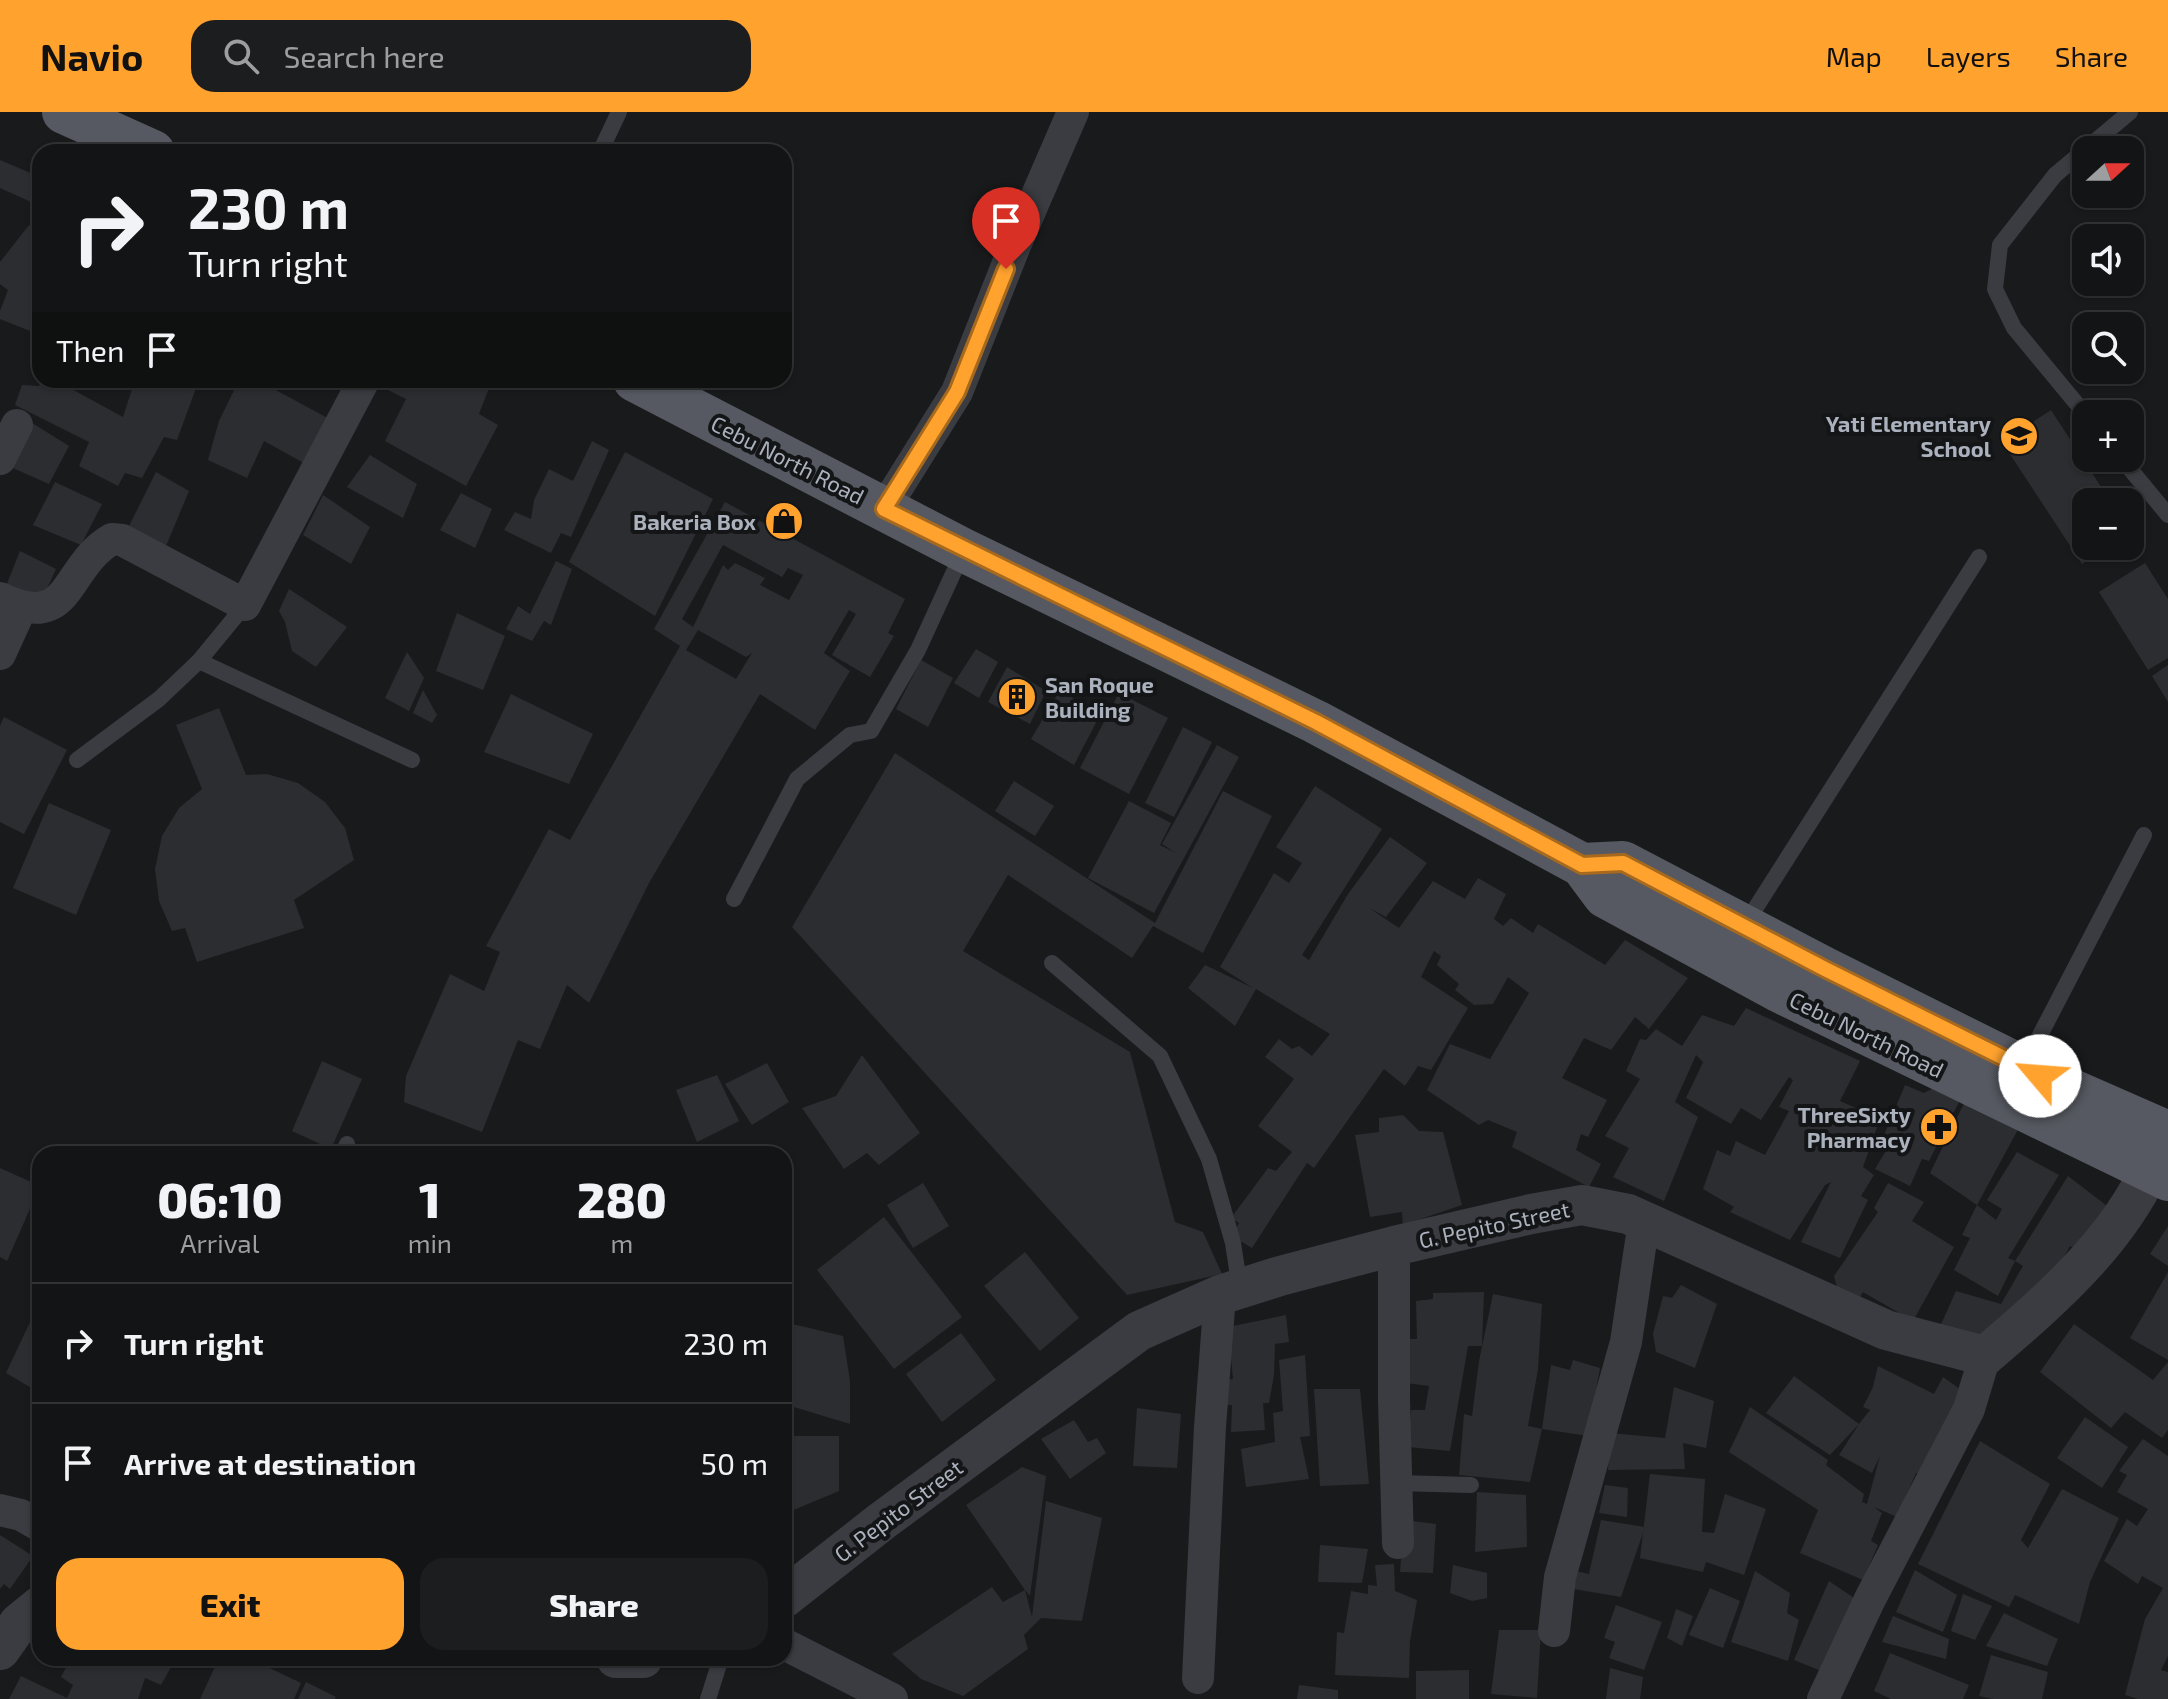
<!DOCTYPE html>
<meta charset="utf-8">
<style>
:root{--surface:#131415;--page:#1c1d1e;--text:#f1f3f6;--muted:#9d9ea0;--line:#323334;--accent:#ffa22e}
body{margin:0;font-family:"Exo 2",sans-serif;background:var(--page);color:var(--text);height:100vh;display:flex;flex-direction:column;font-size:30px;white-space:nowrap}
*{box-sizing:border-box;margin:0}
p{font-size:26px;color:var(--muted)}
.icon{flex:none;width:44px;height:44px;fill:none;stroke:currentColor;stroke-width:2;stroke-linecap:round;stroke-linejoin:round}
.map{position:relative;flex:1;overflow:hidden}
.details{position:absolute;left:32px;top:1034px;width:760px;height:520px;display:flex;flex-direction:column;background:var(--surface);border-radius:24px;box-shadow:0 2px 6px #0004,0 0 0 2px var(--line)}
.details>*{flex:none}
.guide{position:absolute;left:32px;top:32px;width:760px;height:244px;border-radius:24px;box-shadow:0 2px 6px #0004,0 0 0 2px var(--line);background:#131415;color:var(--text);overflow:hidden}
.needle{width:52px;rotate:69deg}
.controls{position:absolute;left:2072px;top:24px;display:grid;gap:16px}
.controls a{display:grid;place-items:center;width:72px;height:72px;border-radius:16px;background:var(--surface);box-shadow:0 2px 6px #0004,0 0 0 2px var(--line);font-size:40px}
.pin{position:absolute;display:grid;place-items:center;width:68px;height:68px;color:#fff;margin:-82px -34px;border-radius:50% 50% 50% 0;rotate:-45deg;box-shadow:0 0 8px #0007}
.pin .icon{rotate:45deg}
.me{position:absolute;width:88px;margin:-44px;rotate:297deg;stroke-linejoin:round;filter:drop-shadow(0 0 6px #0008)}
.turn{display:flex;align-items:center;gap:28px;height:168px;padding:0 24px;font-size:36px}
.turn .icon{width:104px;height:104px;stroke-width:2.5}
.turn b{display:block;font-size:56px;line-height:68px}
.then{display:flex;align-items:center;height:76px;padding:0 24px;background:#0003;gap:16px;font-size:30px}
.eta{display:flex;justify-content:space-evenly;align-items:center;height:136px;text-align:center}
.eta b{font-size:48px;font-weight:800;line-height:56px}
.action{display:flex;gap:16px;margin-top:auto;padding:16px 24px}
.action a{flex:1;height:92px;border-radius:24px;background:var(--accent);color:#111;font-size:32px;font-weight:800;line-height:92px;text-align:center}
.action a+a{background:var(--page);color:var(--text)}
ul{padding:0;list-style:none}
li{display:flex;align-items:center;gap:24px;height:120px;padding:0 24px;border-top:2px solid var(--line)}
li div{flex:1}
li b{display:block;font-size:30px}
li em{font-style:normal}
header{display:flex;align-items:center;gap:48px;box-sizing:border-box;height:112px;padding:0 40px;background:var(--accent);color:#111}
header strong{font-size:38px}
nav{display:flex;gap:44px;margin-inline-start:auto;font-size:28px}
.search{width:560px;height:72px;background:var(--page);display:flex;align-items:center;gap:20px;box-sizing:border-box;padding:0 28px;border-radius:24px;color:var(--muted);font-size:30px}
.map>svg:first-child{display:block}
</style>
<header>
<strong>Navio</strong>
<div class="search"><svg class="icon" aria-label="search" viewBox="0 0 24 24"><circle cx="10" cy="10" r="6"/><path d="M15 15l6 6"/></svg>Search here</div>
<nav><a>Map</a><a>Layers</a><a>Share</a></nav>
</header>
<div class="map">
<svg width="2168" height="1587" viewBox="0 0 2168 1587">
<rect width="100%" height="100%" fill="#191a1c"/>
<g fill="#2c2d30" fill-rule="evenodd">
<path d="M0,48L40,65V94L0,76Z"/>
<path d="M29,113L40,121V223L0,207V199L8,178L0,172V150Z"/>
<path d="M41,268H55L123,305L135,268H199L177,328L164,325L142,366L125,361L118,374L79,354L89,330L15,293L22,273L39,274Z"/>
<path d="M239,268L274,277L333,309L311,355L264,329L247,366L208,348L219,309Z"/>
<path d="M391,268H486L491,271L479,302L498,313L466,374L385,329L406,287L386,277Z"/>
<path d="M2051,298L2111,390H2086V434H2109L2082,452L2002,330Z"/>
<path d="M29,309L69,334L49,372L6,353Z"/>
<path d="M592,329L609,338L571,425L561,421L551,441L504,418L515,400L531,407L534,388L549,357L573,369Z"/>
<path d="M625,340L713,387L655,504L569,450Z"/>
<path d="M370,343L417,372L403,406L347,375Z"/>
<path d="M156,360L189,379L166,434L127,418Z"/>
<path d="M55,370L102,392L81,433L33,413Z"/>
<path d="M461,381L492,397L475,436L440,418Z"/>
<path d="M323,383L370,415L351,452L303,423Z"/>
<path d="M725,390L905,487L888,521L894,524L870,565L832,543L856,502L849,498L824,541L850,559L815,618L760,582L649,771L589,891L567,873L540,937L518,928L482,1020L404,990L406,964L450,862L484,879L500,840L486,834L549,717L570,728L680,534L654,517ZM723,433L782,465L788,456L803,463L789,488L760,473L765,466L735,451L728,458L723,453L693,515L682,507ZM698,518L746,545L752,541L736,567L686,538Z"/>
<path d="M20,439L56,457L40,492L6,474Z"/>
<path d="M556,449L572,457L551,513L544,509L532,529L506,517L518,494L530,502Z"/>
<path d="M2145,451L2168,487V546L2148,558L2099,480Z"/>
<path d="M289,477L347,515L316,555L292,539L285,510L279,499Z"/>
<path d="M457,501L505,524L483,578L436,559Z"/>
<path d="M976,537L998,550L979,586L954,571Z"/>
<path d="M407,540L424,566L409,599L385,586Z"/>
<path d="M921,548L953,566L928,615L896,597Z"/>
<path d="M2168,553V590L2152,564Z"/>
<path d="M1007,555L1046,579L1030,612L988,590Z"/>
<path d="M423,578L437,603L432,611L413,601Z"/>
<path d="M1060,578L1100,603L1074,653L1031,627Z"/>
<path d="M1119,581L1168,606L1129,682L1080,656Z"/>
<path d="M511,582L593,622L569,672L484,640Z"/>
<path d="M219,596L246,663L267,662L298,671L325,690L345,716L354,748L294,788L304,816L197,850L185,816L172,819L159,789L155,757L162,724L179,696L202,677L176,613Z"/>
<path d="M4,605L67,638L24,722L0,710V614Z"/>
<path d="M1183,615L1212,630L1174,705L1145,691Z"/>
<path d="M1217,633L1239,645L1154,801L1088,766L1129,689L1171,711L1160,733L1176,741L1162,732Z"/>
<path d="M895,641L1155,811L1223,679L1272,704L1203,841L1153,814L1132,846L1008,763L963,839L1130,940L1175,1110L1203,1120L1222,1162L1127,1183L792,815Z"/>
<path d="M1014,669L1054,694L1035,724L995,699Z"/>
<path d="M1315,674L1382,717L1302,843L1309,848L1348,782L1390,725L1427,751L1386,805L1369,796L1399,816L1433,769L1465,787L1478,766L1506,782L1494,807L1503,814L1511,806L1533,821L1538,812L1605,853L1625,828L1688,866L1649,917L1635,905L1611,938L1584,926L1562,966L1607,988L1588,1025L1581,1022L1576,1038L1601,1052L1589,1075L1512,1035L1517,1020L1488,1008L1479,1013L1427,978L1450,932L1490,947L1529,881L1508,865L1493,892L1474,893L1455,878L1459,872L1437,853L1441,844L1434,839L1421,865L1468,896L1431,958L1418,954L1405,974L1384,957L1314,1056L1307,1051L1252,1136L1232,1124L1239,1111L1231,1106L1268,1056L1276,1059L1292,1040L1258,1014L1294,967L1265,945L1279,927L1292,937L1299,934L1312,944L1330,922L1256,877L1235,914L1188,876L1205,853L1253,876L1220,855L1274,761L1289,771L1302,751L1276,735Z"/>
<path d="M49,691L111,718L76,803L13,776Z"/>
<path d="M1746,896L1860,949L1840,989L1880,1007L1863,1055L1874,1063L1861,1084L1868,1088L1840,1146L1801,1130L1831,1070L1825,1073L1790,1128L1730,1100L1734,1095L1703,1077L1717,1038L1730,1044L1736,1029L1765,1043L1789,999L1779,995L1793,968L1789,965L1761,1008L1741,996L1731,1012L1686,986L1703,950L1696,943L1675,990L1698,1005L1664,1089L1613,1065L1629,1036L1605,1024L1640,967L1626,959L1640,927L1646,928L1656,917L1682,934L1702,903L1734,914Z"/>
<path d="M862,943L920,1021L879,1053L867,1041L844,1057L802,996L836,984Z"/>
<path d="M322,949L362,967L331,1037L292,1019Z"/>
<path d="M767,951L789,990L752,1013L725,972Z"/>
<path d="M717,963L739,1009L697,1030L676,978Z"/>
<path d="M1905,973L1924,981L1932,977L1959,990L1929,1049L1922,1047L1910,1074L1875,1057L1887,1037L1879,1035Z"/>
<path d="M1969,981L2021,1012L1977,1093L1930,1061Z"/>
<path d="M1403,1003L1419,1019L1443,1020L1462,1093L1403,1113L1402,1100L1370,1105L1355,1023L1379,1020V1006Z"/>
<path d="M2017,1040L2059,1063L2008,1146L2015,1149L1998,1184L1954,1158L1970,1126L1962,1123L1977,1093L1996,1108L2002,1097L1987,1088Z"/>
<path d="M0,1056L40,1074L7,1149L0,1145Z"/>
<path d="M2068,1064L2111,1097L2081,1140L2070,1134L2050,1170L1992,1226L1938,1219L1956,1179L2001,1192L2023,1154L2015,1149Z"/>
<path d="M923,1071L949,1114L913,1136L887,1093Z"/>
<path d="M1888,1071L1924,1090L1912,1109L1954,1135L1913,1209L1863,1180L1860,1185L1838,1179L1834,1164L1878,1100L1874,1096Z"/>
<path d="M884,1105L962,1205L894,1257L817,1158Z"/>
<path d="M2168,1114V1154L2150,1142Z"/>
<path d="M1025,1140L1079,1206L1040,1239L984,1174Z"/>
<path d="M2168,1160V1248L2130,1226Z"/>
<path d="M1681,1173L1717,1192L1695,1256L1656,1240L1653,1222L1663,1184L1672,1186Z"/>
<path d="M1484,1180L1482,1234H1468L1450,1339L1408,1335L1411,1298H1425L1429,1274L1398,1270V1227H1417L1416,1189L1433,1187V1181Z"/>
<path d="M1493,1182L1542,1192L1538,1257L1528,1314L1542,1317L1530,1370L1459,1363L1464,1302L1472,1304L1479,1249Z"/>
<path d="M40,1189V1281L6,1261Z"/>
<path d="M1286,1203L1289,1230L1275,1232L1274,1263L1269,1291H1263L1265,1318L1231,1320L1232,1293H1224L1223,1268L1233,1267L1228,1215Z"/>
<path d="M784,1210L843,1224L850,1269V1312L784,1292Z"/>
<path d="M2074,1212L2153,1268L2168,1250V1318L2162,1326L2125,1300L2111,1316L2040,1260Z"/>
<path d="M961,1221L996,1268L942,1310L906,1262Z"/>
<path d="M1305,1243L1310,1324L1300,1325L1309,1367L1246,1375L1241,1337L1275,1330L1273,1301L1283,1299L1279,1248Z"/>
<path d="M1573,1248L1600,1256L1588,1324L1542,1317L1551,1253L1570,1258Z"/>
<path d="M1878,1254L1934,1282L1943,1265L1967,1282L1922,1361H1916L1897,1405L1874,1395L1882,1401L1871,1429L1878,1433L1863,1468L1800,1441L1818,1398L1729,1340L1750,1295L1828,1348L1826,1353L1864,1382L1862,1390L1867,1392L1880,1344L1872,1361L1839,1343L1859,1312L1830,1343L1766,1301L1794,1264L1859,1312L1870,1298L1863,1295L1873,1275Z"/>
<path d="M1674,1275L1714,1289L1706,1336L1683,1331L1685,1357L1608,1358L1610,1321L1665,1326Z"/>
<path d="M1314,1277H1360L1369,1372L1320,1374Z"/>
<path d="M1137,1296L1181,1302L1177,1356L1133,1354Z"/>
<path d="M2085,1305L2128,1335L2102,1376L2057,1346Z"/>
<path d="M1074,1308L1088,1330L1097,1326L1106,1341L1070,1367L1041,1327Z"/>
<path d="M784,1324H839V1379L784,1402Z"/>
<path d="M2143,1327L2168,1344V1544L2161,1558L2168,1560V1587H2138L2125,1583L2145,1507L2163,1476L2142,1464L2138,1472L2104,1449L2127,1407L2137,1414L2148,1397L2117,1380L2127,1363L2119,1359Z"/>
<path d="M1980,1329L2050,1372L2021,1428L2028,1436L2062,1377L2119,1406L2090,1470L2079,1512L2015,1483L2009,1495L1918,1452Z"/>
<path d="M1022,1355L1046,1364L1030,1484L1025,1478L1032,1505L1046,1389L1102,1406L1082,1509L1041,1506L1024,1523L1028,1537L963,1584L921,1567L892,1542L992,1475L1003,1490L1025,1478L966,1393Z"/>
<path d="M1650,1362L1705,1367L1702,1420L1714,1421L1725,1382L1766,1397L1744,1463L1706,1450L1703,1460L1640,1446Z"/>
<path d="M1605,1373L1628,1376L1627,1405L1599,1401Z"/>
<path d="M1477,1380L1526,1383L1527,1435L1475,1440Z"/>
<path d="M1404,1408L1436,1412L1433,1461L1400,1460Z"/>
<path d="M1601,1408L1645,1415L1621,1485L1568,1476L1571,1458L1589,1462Z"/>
<path d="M0,1423L33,1444L10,1477L4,1472L0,1477Z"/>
<path d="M1320,1433L1368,1437L1362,1471L1318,1470Z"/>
<path d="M1394,1452L1395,1479L1417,1488L1410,1529L1409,1566L1335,1563L1337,1520L1344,1521L1351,1479L1368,1482V1473L1377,1474L1375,1453Z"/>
<path d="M1453,1453L1487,1461V1486L1472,1489L1450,1481Z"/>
<path d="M1915,1458L1957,1483L1943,1520L1896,1500Z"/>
<path d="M1755,1459L1790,1481L1787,1501L1799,1508L1788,1549L1731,1530Z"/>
<path d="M1829,1469L1857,1488L1831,1563L1794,1548Z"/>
<path d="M1710,1476L1740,1489L1723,1536L1689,1523Z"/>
<path d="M1963,1482L1992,1494L1975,1528L1951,1519Z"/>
<path d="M1616,1493L1662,1510L1644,1558L1609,1546L1615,1530L1604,1526Z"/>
<path d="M1676,1497L1693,1504L1682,1534L1667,1526Z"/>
<path d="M2004,1501L2058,1527L2047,1554L1986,1534Z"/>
<path d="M1893,1504L1949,1527L1946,1547L1882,1530Z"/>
<path d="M1499,1518H1541L1537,1586L1491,1582Z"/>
<path d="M1890,1541L1969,1573L1963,1587H1891L1874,1579Z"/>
<path d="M1991,1543L2048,1560L2042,1587H1993L1979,1584Z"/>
<path d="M71,1546H176L161,1573L145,1566L138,1587H9L21,1564L67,1586L73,1573L61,1565Z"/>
<path d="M219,1546H249L301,1571L294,1587H200Z"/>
<path d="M1610,1556L1643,1565L1640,1587H1606Z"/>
<path d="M1469,1558V1587H1416V1559Z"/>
<path d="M306,1570L336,1585L335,1587H298Z"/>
<path d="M1299,1573L1338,1578V1587H1297Z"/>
</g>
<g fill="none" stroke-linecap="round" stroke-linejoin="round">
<g stroke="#3a3c41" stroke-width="16">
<path d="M600,40L619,0"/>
<path d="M2086,303L2014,216L1995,177L2000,133L2055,63L2130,0"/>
<path d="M2121,346L2168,403"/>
<path d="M199,549L412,648"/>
<path d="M77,648L159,587L199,549L245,493"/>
<path d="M734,787L797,667L850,623L871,619L918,538L963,440"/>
<path d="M1746,811L1979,445"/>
<path d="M1052,851L1160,944L1209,1047L1233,1131L1240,1177"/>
<path d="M2024,954L2144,723"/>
<path d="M343,1042L347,1032"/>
<path d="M1397,1371L1471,1373"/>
<path d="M708,1587L721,1546"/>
</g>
<g stroke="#3a3c41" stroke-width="32">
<path d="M0,347L17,313"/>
<path d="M884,397L957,280L1014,136L1073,0"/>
<path d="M0,486C73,521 63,455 112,427L122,428L245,493L364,268"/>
<path d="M0,542L21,496"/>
<path d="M1394,1134V1288L1398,1431"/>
<path d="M0,1398L21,1403L40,1414"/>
<path d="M1554,1519L1560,1465L1626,1230L1644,1109"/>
<path d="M784,1532L892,1587"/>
<path d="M1198,1566L1210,1315L1220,1183"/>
<path d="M1823,1587L1870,1487L1969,1297L1985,1244"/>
</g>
<g stroke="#3a3c41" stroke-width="40">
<path d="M784,1486L882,1409L1139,1219L1220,1183L1280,1164L1394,1134L1531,1102L1582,1093L1628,1102L1886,1218L1985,1244C2055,1184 2131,1119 2161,1030"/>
<path d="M0,1538L19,1511L40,1494"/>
<path d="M616,1546H643"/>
</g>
<g stroke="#565961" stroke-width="44">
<path d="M64,0L153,40"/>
<path d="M635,268L963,438L1316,610L1582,753L1605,784L1778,878L2168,1067"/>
<path d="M1582,753L1623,751L1825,857L2056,972L2168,1021"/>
</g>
</g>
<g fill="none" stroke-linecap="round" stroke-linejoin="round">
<defs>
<path id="route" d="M1006,157L957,280L884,397L1316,610L1582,753L1623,751L1825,857L2040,964"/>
</defs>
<use href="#route" stroke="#a6691e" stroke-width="20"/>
<use href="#route" stroke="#ffa22e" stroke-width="14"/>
</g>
<defs>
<symbol id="school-disc" viewBox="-11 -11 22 22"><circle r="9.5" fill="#ffa22e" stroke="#141517"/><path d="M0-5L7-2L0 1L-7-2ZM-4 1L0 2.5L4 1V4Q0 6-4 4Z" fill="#111"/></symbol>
<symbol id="shop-disc" viewBox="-11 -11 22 22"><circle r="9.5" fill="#ffa22e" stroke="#141517"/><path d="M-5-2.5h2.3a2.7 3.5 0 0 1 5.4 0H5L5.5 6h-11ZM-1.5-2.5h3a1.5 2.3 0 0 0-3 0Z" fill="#111"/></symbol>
<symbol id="building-disc" viewBox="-11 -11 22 22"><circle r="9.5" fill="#ffa22e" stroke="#141517"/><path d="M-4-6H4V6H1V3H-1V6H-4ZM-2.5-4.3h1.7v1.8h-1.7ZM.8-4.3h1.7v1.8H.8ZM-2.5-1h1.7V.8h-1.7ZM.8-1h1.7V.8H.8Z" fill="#111"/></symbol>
<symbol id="pharmacy-disc" viewBox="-11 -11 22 22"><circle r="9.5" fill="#ffa22e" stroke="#141517"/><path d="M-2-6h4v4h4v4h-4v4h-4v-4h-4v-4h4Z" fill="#111"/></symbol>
</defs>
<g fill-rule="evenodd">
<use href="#school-disc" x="1997" y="302" width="44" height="44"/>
<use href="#shop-disc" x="762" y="387" width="44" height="44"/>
<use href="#building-disc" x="995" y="563" width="44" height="44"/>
<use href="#pharmacy-disc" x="1917" y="993" width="44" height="44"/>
</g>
<g text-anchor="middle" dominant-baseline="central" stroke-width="8" stroke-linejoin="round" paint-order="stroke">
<g font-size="22" font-weight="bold" fill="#abb2bd" stroke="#141517" text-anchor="end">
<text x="1991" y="311">Yati Elementary<tspan x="1991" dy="25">School</tspan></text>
<text x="756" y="409">Bakeria Box</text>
<text x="1045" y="572" text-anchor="start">San Roque<tspan x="1045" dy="25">Building</tspan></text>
<text x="1911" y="1002">ThreeSixty<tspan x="1911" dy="25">Pharmacy</tspan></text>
</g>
<g font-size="22" fill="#abb2bd" stroke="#141517">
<text transform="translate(788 347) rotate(27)">Cebu North Road</text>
<text transform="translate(1867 922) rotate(26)">Cebu North Road</text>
<text transform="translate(1494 1112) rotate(-12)">G. Pepito Street</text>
<text transform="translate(898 1398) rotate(-37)">G. Pepito Street</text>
</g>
</g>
</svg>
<div class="controls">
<a><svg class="needle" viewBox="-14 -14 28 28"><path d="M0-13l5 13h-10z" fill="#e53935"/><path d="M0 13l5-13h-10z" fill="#9d9ea0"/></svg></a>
<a><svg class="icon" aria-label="sound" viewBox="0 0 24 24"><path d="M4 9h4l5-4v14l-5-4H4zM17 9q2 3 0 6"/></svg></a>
<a><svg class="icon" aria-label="search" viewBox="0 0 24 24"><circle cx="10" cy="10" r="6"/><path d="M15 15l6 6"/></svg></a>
<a>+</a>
<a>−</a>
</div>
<div class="pin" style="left:1006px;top:157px;background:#d93025"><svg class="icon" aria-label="arrive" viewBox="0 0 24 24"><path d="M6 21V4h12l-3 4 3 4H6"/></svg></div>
<svg class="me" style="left:2040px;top:964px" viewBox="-20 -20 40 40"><circle r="19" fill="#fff"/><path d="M0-13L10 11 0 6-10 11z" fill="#ffa22e"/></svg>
<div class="guide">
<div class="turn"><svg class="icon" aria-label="right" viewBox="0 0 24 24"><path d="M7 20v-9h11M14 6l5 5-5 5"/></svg><div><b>230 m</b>Turn right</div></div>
<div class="then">Then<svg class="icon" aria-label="arrive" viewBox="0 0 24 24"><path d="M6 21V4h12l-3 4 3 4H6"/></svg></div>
</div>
<section class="details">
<div class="eta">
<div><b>06:10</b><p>Arrival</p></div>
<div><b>1</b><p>min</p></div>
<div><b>280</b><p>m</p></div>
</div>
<ul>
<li><svg class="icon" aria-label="right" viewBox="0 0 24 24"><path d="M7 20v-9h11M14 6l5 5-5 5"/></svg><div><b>Turn right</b></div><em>230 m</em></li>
<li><svg class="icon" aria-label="arrive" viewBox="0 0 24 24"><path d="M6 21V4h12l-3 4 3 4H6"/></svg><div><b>Arrive at destination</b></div><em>50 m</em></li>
</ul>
<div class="action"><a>Exit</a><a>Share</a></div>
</section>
</div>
